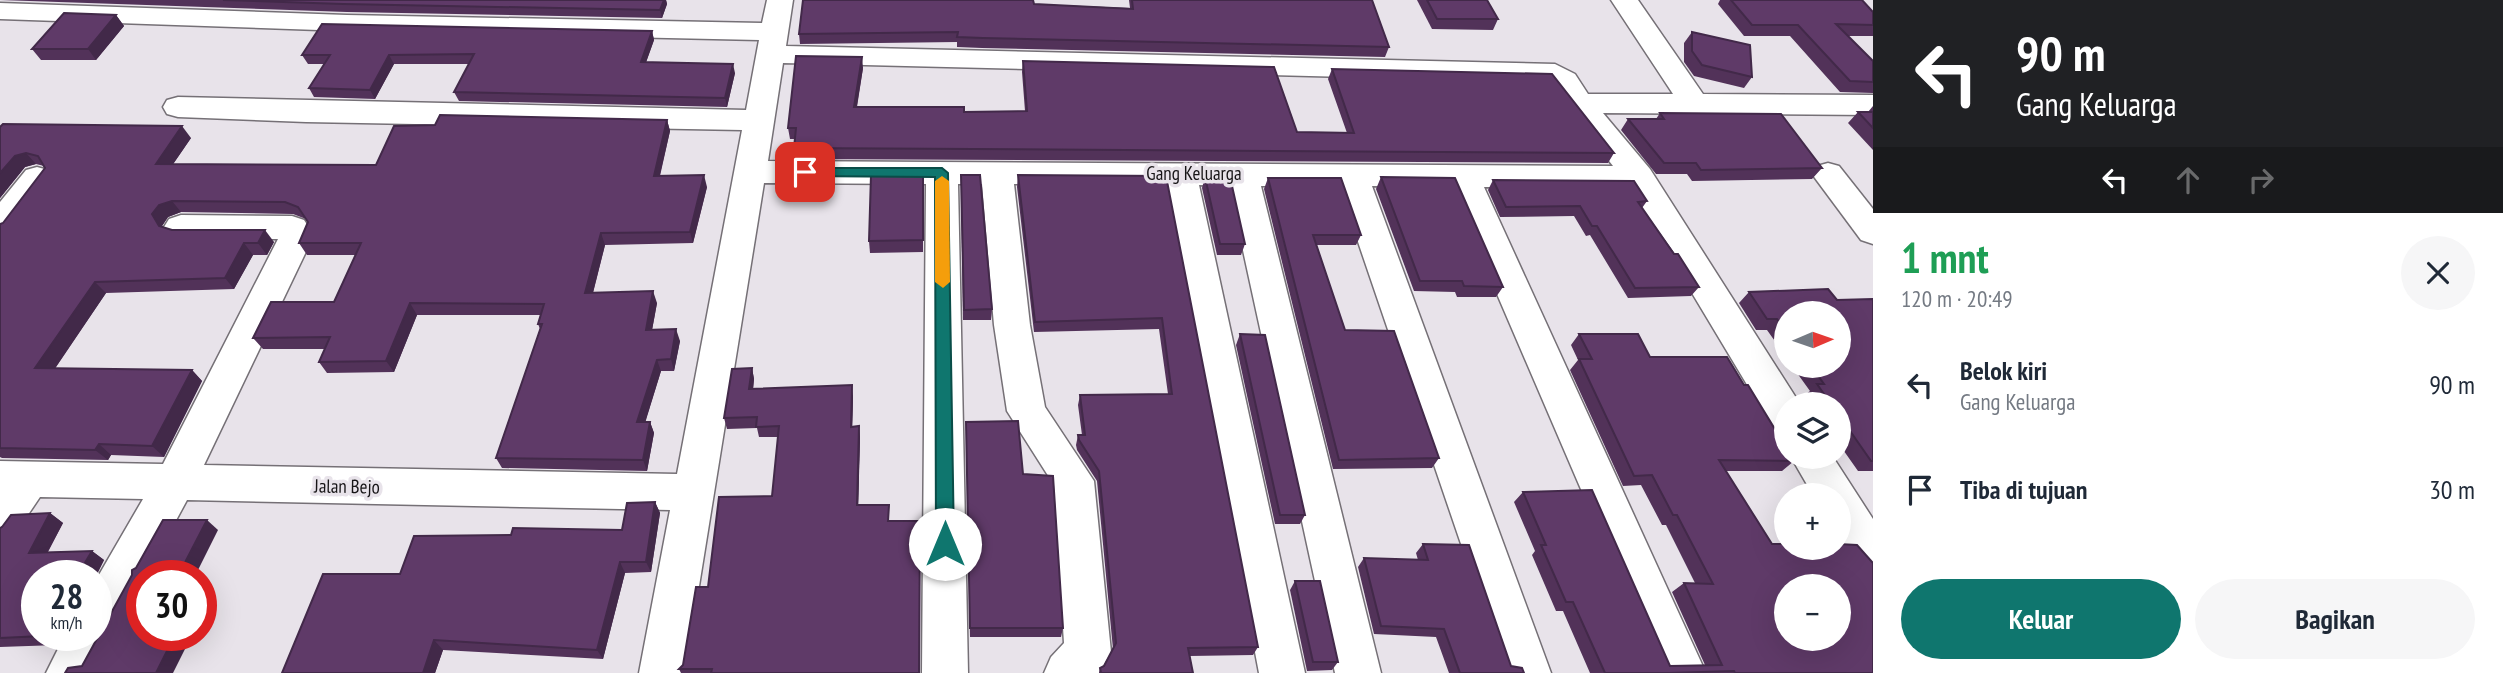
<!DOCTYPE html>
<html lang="id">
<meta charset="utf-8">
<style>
:root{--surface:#fff;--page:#f6f6f7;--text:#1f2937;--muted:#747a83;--accent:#0f766e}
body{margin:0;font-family:"PT Sans Narrow",sans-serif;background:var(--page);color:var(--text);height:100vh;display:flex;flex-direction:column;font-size:26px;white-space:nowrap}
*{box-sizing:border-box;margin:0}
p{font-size:23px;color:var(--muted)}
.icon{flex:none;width:38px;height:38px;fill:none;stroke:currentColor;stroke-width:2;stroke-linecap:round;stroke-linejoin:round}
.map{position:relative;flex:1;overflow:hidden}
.details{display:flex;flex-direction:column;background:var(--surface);width:630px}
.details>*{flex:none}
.banner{background:#202124;color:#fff;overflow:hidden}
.needle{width:46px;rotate:88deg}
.tools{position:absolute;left:1774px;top:301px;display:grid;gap:14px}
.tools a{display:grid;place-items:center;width:77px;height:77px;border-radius:50%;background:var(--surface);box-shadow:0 7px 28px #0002;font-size:35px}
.speed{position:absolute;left:21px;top:560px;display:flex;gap:14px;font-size:35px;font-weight:700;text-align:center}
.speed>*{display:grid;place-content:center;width:91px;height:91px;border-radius:50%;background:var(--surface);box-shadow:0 7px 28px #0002;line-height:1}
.speed small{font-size:18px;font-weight:400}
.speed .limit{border:10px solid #d22;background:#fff;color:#111}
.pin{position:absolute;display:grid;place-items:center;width:60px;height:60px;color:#fff;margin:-30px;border-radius:14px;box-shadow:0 4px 10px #0006}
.me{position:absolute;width:77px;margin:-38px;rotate:0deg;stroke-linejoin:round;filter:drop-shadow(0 0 5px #0008)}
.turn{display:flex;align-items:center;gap:24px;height:147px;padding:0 28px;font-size:32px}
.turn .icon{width:91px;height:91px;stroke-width:2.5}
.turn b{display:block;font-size:49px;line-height:60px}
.lanes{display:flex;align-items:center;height:66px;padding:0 28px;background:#0003;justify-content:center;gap:35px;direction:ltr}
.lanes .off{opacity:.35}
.round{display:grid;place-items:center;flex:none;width:74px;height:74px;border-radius:37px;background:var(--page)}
.headline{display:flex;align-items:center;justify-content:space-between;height:119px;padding:0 28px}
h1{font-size:42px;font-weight:700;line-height:52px;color:#1e9e55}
.action{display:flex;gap:14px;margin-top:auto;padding:14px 28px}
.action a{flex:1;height:80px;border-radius:42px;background:var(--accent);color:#fff;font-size:28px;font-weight:700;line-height:80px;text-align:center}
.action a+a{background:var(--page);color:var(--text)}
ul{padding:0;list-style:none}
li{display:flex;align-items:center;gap:21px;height:105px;padding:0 28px}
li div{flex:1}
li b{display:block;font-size:26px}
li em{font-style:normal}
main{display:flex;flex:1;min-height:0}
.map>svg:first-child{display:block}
</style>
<main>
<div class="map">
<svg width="1873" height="673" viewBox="0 0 1873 673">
<rect width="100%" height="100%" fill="#e8e3ea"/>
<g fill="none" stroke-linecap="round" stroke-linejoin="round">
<defs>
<g id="minor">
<path d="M767,0H793L786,46L1555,64L1575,74L1588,94H1673L1611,0H1638L1703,94L1873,95V115L1603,113L1650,169L1800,404H1787V433L1773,428L1629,188L1484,187L1706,673H1660L1451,187L1372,186L1551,673H1505L1339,186H1261L1381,673H1335L1229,186L1199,185L1305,673H1259L1166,185L1014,184L1030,325L1045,407L1094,481L1111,652L1099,673H1044L1051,657L1064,643L1054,485L1007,411L994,325L982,184H958L968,673H922L926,184L764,183L685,673H639L670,510L187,500L146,576H142V583L94,673H46L65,635H96V580L143,499L40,497L15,534L0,540V461L163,464L278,239H181L169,235L164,227L169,219L181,215L292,216L304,220L314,235L204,465L677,474L742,130L306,122L178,117L167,114L163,107L167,100L178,97L746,110L759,40L347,31L0,19V3L347,15L762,23ZM783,63L1548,82L1613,166L768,161Z"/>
<path d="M1828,163L1839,166L1873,209V244L1861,240L1812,174L1817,166Z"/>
<path d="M37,167L48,170L53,178L12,233L0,237V202L26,170Z"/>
<path d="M1791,457H1833L1873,519V577C1836,563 1839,529 1839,495H1813Z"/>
</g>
</defs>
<use href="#minor" stroke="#757076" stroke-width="3"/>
<use href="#minor" fill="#fff" fill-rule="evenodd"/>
</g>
<g fill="#523259">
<path d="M0,0H666L667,4L662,18L347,12Z"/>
<path d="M1129,0H1372L1389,47L1385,57L982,48L957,47V42L800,44L799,34L1034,4L1130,8Z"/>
<path d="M1417,0H1487L1498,19L1493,30L1432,29Z"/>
<path d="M1720,0H1862L1873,12V36H1848L1873,61V93L1840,92L1790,36H1744L1718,4Z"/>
<path d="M116,15L124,26L96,60H41L32,49Z"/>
<path d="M652,31L654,40L646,62L735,73L727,107L459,101L454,92L469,64H394L375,99L314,97L309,88L324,64H308L302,55Z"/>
<path d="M1692,32L1752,77L1744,88L1694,76L1684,62V43Z"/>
<path d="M1023,61L1297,132L1347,133L1328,79L1332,69L1614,153L1608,163L795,159L794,148L795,139H790L788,128L863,68L857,107L964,112L1025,111L1022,72Z"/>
<path d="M1873,106V150L1848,123L1858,112H1868Z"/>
<path d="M1660,113L1822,168L1812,179L1692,181L1687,174H1656L1621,130L1628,119H1656Z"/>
<path d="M667,120L670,131L660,176L707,187L693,243L605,245L593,293L657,303L652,330L680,341L674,371H661L645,422H650L654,433L647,471L502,468L496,458L540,329L538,324L541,315H417L394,372L327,373L319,362L325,349H263L253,338L334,302L356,255H307L299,243L308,222L306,219L293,214L181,212L168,217L162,226L163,227L172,230L274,242L267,255H253L234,289L106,293L55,368L192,370L202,381L164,457L111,455L108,460L2,458L0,457V224L3,223L45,168L44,166L36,164L25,167L0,198V127L191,138L173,164L376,165Z"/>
<path d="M923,175V252L870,253L869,241Z"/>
<path d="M1018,175L1166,176L1258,647L1253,655L1190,656L1193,673H1099L1100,668L1104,666L1113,649L1097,481L1077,450L1076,445L1078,435H1082L1078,405L1080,395L1168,394L1159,329L1034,332L1017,187Z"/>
<path d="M1205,177L1245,244L1241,255H1217L1202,188Z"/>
<path d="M1381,177L1503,287L1496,297H1457L1455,292L1414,291L1376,189Z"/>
<path d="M1268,178L1361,235L1356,245H1316L1345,330L1439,458L1432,468L1333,469L1264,189Z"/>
<path d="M1493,180L1647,201L1642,208L1699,287L1691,296L1628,298L1590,235L1586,236L1574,216L1500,217L1488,190Z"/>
<path d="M961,187L992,309L991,320H963Z"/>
<path d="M1749,292L1837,300L1873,299V471H1858L1839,444V404H1812L1805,395L1810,391L1792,366H1839L1787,313V358L1767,330H1756L1739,303Z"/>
<path d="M1240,334L1305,515L1300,524H1275L1236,345Z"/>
<path d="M1579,334L1650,357L1744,385L1794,461L1782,471H1725L1772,544L1873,673H1590L1563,611H1556L1532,555L1535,551L1514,502L1523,492L1670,666L1705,665L1672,592L1684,583H1695L1666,525H1662L1641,485L1623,486L1570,370L1578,360L1571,345Z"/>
<path d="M752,368L754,379L753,389L853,396L852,427L859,426L860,437L858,505H889V521L920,673H681L679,669L683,665L708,587L772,496L778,437H759L757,428L727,429L724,418Z"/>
<path d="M966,422L1023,474L1063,628L1061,637H970Z"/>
<path d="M655,502L660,513L651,572L625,573L603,659L443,650L435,673L400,574L511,535L622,530Z"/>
<path d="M50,513L63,523L48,552L92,551L104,560L96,576H37V635H63L57,645L0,647V528Z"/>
<path d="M1423,544L1511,666L1524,673H1449L1436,637L1374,634L1358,567L1364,558L1418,560L1416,553Z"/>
<path d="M1295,581L1338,662L1332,670L1307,671L1290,590Z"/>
</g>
<g fill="#422949">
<path d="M664,0H666L667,4L662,18L660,10Z"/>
<path d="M116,15L124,26L96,60L88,49Z"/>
<path d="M652,31L654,40L643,71L641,62Z"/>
<path d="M389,55L394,64L375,99L370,90Z"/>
<path d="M862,57L863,68L855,117L854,107Z"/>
<path d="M733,64L735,73L727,107L725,98Z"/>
<path d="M667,120L670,131L657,187L654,176Z"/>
<path d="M182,126L191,138L165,176L156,164Z"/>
<path d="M26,153L36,164L25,167L0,198V173L15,156Z"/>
<path d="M704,175L707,187L693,243L690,232Z"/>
<path d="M172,201L181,212L168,217L162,226L168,237L159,226L152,214L159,205Z"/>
<path d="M265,230L274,242L267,255L258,243Z"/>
<path d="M601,233L605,245L590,304L585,293Z"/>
<path d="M244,243L253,255L234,289L225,278Z"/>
<path d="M95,282L106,293L48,379L35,368Z"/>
<path d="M653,291L657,303L650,341L646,330Z"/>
<path d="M410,303L417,315L394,372L386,361Z"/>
<path d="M676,329L680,341L674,371L671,359Z"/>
<path d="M657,360L661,371L642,433L637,422Z"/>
<path d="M752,368L754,379L752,400L749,389Z"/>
<path d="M192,370L202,381L164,457L152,446Z"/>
<path d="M852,385L853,396L852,437L851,427Z"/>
<path d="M650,422L654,433L647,471L643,460Z"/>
<path d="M859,426L860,437L858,515L857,505Z"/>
<path d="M99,444L111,455L108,460L95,450Z"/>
<path d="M655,502L660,513L651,572L646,562Z"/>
<path d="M50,513L63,523L42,562L29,553Z"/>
<path d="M207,520L218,530L195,576H178Z"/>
<path d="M92,551L104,560L96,576H80V571Z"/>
<path d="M620,562L625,573L603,659L597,650Z"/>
<path d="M44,635H63L57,645L43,636Z"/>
<path d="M175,635H192L173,673H156Z"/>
<path d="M434,640L443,650L435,673H423Z"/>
</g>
<g fill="#5f3a68" stroke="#422949" stroke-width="2" fill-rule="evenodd">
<path d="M223,0H664L660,10L343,4Z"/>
<path d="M803,0H1033L1034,4L1133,9L1132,0H1372L1389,47L983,38L957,37L958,32L799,34Z"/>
<path d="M1427,0H1487L1498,19H1437Z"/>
<path d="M1731,0H1862L1873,12V25L1836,24L1873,61V82L1850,81L1798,25H1752Z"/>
<path d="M64,13L116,15L88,49H32Z"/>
<path d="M322,24L652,31L641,62L733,64L725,98L454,92L474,54L389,55L370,90L309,88L330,55H302Z"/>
<path d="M1692,32L1750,45L1752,77L1702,65L1692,51Z"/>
<path d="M796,56L862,57L854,107H964V112L1027,111L1023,61L1274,67L1297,132L1354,133L1332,69L1552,74L1614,153L794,148L796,128H788Z"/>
<path d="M1858,112H1873V128Z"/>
<path d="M1660,113L1781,114L1822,168L1701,170L1696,163H1664L1628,119H1664Z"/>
<path d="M440,115L667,120L654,176L704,175L690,232L601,233L585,293L653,291L646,330L676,329L671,359L657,360L637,422H650L643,460L496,458L542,324H538L544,304L410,303L386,361L319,362L330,337L253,338L271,302H334L361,243H299L308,222L298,207L285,202L172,201L159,205L152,214L159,226L172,230H265L258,243H244L225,278L95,282L35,368L192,370L152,446L99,444L95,450L0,448V224L3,223L45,168L38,156L26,153L15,156L0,173V127L3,124L182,126L156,164L376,165L394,126L435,125Z"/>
<path d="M871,175H923V240L869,241Z"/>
<path d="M961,175H980L992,309L964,310Z"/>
<path d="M1018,175L1166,176L1258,647L1188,648L1193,673H1101L1100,668L1104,666L1116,643L1099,471L1079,440L1078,435H1085L1080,395L1172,394L1162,318L1035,322Z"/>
<path d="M1205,177H1230L1245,244H1220Z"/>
<path d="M1381,177L1455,178L1503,287L1464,286L1462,281H1420Z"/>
<path d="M1268,178H1341L1361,235H1313L1345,330L1394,331L1439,458L1339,460Z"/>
<path d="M1493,180L1634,181L1647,201L1638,202L1674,254H1678L1699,287L1635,288L1597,226H1592L1580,206L1506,207Z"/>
<path d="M1828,289L1837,300L1873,299V461H1871L1839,415V404H1831L1817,384H1824L1811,366H1839V313H1787V332L1777,319H1767L1749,292Z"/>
<path d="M1240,334L1265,335L1305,515H1280Z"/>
<path d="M1579,334H1638L1650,357H1727L1744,385H1748L1787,449V457H1792L1794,461L1719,460L1772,544H1787V548H1839V544L1857,545L1873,563V673H1735L1734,671L1669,673H1605L1573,602H1566L1541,545H1546L1523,492L1592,490L1670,666L1722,665L1684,583L1713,584L1677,515H1673L1652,475L1634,476L1579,359H1592ZM1787,586H1839V639H1787Z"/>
<path d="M752,368L749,389L852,385L851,427L859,426L857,505H889L888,521H920L919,673H711L712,669H679L683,665L696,587H708L719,497L772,496L779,426L756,427L757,417L724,418L732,369Z"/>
<path d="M1018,421L1023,474L1053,476L1063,628H970L966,422Z"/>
<path d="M655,502L646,562H620L597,650L434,640L423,673H282L323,574H400L414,536L511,535L513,528L622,530L627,503Z"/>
<path d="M50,513L29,553L92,551L80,571V576H37V635H44L43,636L0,638V528L2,527L11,515Z"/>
<path d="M163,520H207L178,576H142V635H175L156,673H65L68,668L82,666L132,575V570L136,568Z"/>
<path d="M1423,544L1469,545L1511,666L1522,668L1524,673H1460L1444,629L1381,626L1364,558L1428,560Z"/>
<path d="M1295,581H1320L1338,662H1313Z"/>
</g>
<path fill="#0f766e" stroke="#0a4d48" stroke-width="2" d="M805,168H942L948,173L954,544L952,549L945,552L939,549L936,544L935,177L800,176V169Z"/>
<path fill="#f59e0b" d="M942,176L949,181L950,282L943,288L935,282V181Z"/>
<g text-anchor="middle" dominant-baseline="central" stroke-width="7" stroke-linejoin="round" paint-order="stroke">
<g font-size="19" fill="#171517" stroke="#e8e3ea">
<text x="1194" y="173">Gang Keluarga</text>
<text transform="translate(347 486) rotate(1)">Jalan Bejo</text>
</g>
</g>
</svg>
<div class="tools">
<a><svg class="needle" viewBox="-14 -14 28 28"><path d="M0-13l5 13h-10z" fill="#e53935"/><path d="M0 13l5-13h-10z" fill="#747a83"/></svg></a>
<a><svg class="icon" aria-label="layers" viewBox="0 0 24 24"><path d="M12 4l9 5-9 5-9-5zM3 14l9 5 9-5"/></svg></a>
<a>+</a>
<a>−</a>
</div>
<div class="speed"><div>28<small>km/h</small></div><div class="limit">30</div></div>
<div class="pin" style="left:805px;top:172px;background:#d93025"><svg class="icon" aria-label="arrive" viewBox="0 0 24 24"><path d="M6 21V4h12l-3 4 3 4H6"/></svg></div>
<svg class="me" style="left:945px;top:544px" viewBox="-20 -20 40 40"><circle r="19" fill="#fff"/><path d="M0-13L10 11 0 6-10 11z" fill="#0f766e"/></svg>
</div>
<section class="details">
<div class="banner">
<div class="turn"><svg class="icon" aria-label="left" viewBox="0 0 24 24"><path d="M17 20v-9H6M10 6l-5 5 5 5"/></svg><div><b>90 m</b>Gang Keluarga</div></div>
<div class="lanes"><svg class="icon" aria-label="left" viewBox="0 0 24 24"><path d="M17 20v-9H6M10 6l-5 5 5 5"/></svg><svg class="icon off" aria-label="ahead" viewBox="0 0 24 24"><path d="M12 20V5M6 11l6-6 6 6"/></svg><svg class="icon off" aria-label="right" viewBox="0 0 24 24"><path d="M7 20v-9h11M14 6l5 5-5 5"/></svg></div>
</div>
<div class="headline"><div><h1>1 mnt</h1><p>120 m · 20:49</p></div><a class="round"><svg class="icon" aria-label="close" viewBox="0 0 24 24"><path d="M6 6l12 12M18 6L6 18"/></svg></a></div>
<ul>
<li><svg class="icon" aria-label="left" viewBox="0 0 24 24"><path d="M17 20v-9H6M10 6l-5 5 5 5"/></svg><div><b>Belok kiri</b><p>Gang Keluarga</p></div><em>90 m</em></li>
<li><svg class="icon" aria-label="arrive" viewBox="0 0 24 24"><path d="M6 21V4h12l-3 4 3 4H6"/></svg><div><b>Tiba di tujuan</b></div><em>30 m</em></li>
</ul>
<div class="action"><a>Keluar</a><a>Bagikan</a></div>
</section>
</main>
